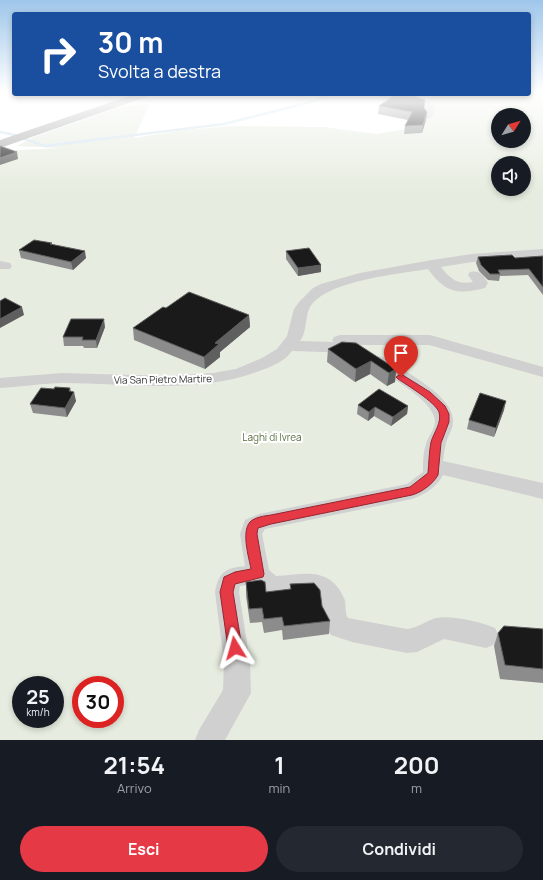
<!DOCTYPE html>
<html lang="it">
<style>
:root{--surface:#171b24;--page:#242831;--text:#f1f3f6;--muted:#9ea1a6;--accent:#e63946}
body{margin:0;font-family:Manrope,sans-serif;background:var(--page);color:var(--text);height:100vh;display:flex;flex-direction:column;font-size:15px;white-space:nowrap}
*{box-sizing:border-box;margin:0}
p{font-size:13px;color:var(--muted)}
.icon{flex:none;width:22px;height:22px;fill:none;stroke:currentColor;stroke-width:2;stroke-linecap:round;stroke-linejoin:round}
.map{position:relative;height:740px;overflow:hidden}
.panel{display:flex;flex-direction:column;background:var(--surface);flex:1}
.panel>*{flex:none}
.top-card{position:absolute;left:12px;top:12px;width:519px;height:84px;border-radius:4px;box-shadow:0 2px 6px #0003;background:#1a4fa0;color:#fff;overflow:hidden}
.needle{width:26px;rotate:53deg}
.tools{position:absolute;left:491px;top:108px;display:grid;gap:8px}
.tools a{display:grid;place-items:center;width:40px;height:40px;border-radius:50%;background:var(--surface);box-shadow:0 2px 6px #0003;font-size:20px}
.speed{position:absolute;left:12px;top:676px;display:flex;gap:8px;font-size:20px;font-weight:700;text-align:center}
.speed>*{display:grid;place-content:center;width:52px;height:52px;border-radius:50%;background:var(--surface);box-shadow:0 2px 6px #0003;line-height:1}
.speed small{font-size:10px;font-weight:400}
.speed .limit{border:6px solid #d22;background:#fff;color:#111}
.pin{position:absolute;display:grid;place-items:center;width:34px;height:34px;color:#fff;margin:-41px -17px;border-radius:50% 50% 50% 0;rotate:-45deg;box-shadow:0 0 4px #0007}
.pin .icon{rotate:45deg}
.me{position:absolute;width:44px;margin:-22px;rotate:352deg;stroke-linejoin:round;filter:drop-shadow(0 0 3px #0008)}
.turn{display:flex;align-items:center;gap:14px;height:84px;padding:0 20px;font-size:18px}
.turn .icon{width:52px;height:52px;stroke-width:2.5}
.turn b{display:block;font-size:28px;line-height:34px}
.eta{display:flex;justify-content:space-evenly;align-items:center;height:68px;text-align:center}
.eta b{font-size:24px;font-weight:700;line-height:28px}
.cta{display:flex;gap:8px;margin-top:auto;padding:8px 20px}
.cta a{flex:1;height:46px;border-radius:24px;background:var(--accent);color:#fff;font-size:16px;font-weight:700;line-height:46px;text-align:center}
.cta a+a{background:var(--page);color:var(--text)}
.map>svg:first-child{display:block}
</style>
<div class="map">
<svg width="543" height="740" viewBox="0 0 543 740">
<rect width="100%" height="100%" fill="#fff"/>
<path fill="#e6ecdf" fill-rule="evenodd" d="M529,91H543V740H0V151L60,148L17,146L34,137L126,105L150,104L134,138L185,130L231,126L323,127L377,134L411,128L425,102L436,94H529ZM498,115H524V141H498ZM498,163H524V189H498ZM21,685H55V719H21ZM81,685H115V719H81Z"/>
<g fill="none" stroke-linecap="round" stroke-linejoin="round">
<g stroke="#cfe2ee" stroke-width="2.5">
<path d="M0,132L15,135"/>
<path d="M22,138L45,146L224,124L307,103L334,94"/>
</g>
<g fill="#d0d0d0" fill-rule="evenodd">
<path d="M366,94C389,94 411,96 433,103L435,108L432,116L428,119L424,116L426,107L413,102L370,96Z"/>
<path d="M543,249V257L472,262L441,267C450,279 458,285 473,282L468,275L470,272C480,270 483,275 488,283L485,288C458,295 445,293 428,269C398,274 332,280 312,304C304,314 308,331 300,341L334,342L332,340L334,337L340,335H430L543,367V377L429,345H360L362,348L360,351L354,353L292,351C285,361 273,366 262,370C199,395 129,383 64,383C43,383 21,387 0,388V378L62,373L168,376L213,373L236,369L262,358L277,349L287,336L294,309L299,302L313,288L321,284L360,273L432,260L472,254Z"/>
<path d="M0,261L10,263L12,266L10,269H0Z"/>
<path d="M377,356L383,357C402,370 455,396 453,422C453,428 450,432 448,437C445,445 444,453 443,461L543,483V499L443,475C437,487 424,495 412,499L265,529L262,534L269,570L276,576C304,574 330,566 344,598C347,604 344,613 348,618L407,629C418,628 426,621 436,618C451,615 481,622 495,628L499,636L495,644L486,648L444,639L417,652L407,653L352,642L331,635L322,619L321,603L314,595L271,597L263,594L253,584L240,586L239,592L250,662L251,693L225,740H195L199,730L223,690L224,662L215,592C219,572 225,568 245,566L240,534L245,520L259,514L407,484L423,472C423,463 423,453 426,444C428,437 435,429 435,421C434,400 387,375 371,365L369,361L371,357Z"/>
</g>
<path fill="#ababab" fill-rule="evenodd" d="M135,94H150L149,96L0,148V140Z"/>
</g>
<g fill="#8c8c8c">
<path d="M379,106L424,108L427,112L426,120L422,133L404,134L405,126L408,120L378,114Z"/>
<path d="M52,243V245L86,258L73,270L21,258L19,250Z"/>
<path d="M286,251L321,265V272L298,276L286,259Z"/>
<path d="M543,256V295L528,275L500,276L499,281L488,280L479,271L476,263L478,257L515,258Z"/>
<path d="M249,315L250,327L220,352V357L205,369L134,340L133,328Z"/>
<path d="M105,327L97,348H84L83,346H64L63,337Z"/>
<path d="M342,342L396,369L395,382L387,386L370,374L355,382L327,362L328,349Z"/>
<path d="M71,391L76,401L67,417L33,413L30,404Z"/>
<path d="M358,405L408,406L407,414L391,426L374,416L368,421L357,414Z"/>
<path d="M504,410L494,437L467,429L469,420Z"/>
<path d="M246,582L266,592L290,589V584L322,606L330,621L329,634L283,640L282,630L264,633L262,622L250,623L246,596Z"/>
<path d="M543,629V683L500,679L494,646L498,633Z"/>
</g>
<g fill="#5f5f5f">
<path d="M427,112L426,120L422,133L423,125Z"/>
<path d="M17,152L18,159L0,165V158Z"/>
<path d="M85,251L86,258L73,270L71,262Z"/>
<path d="M321,265V272L298,276V268Z"/>
<path d="M22,307L24,315L0,328V319Z"/>
<path d="M249,315L250,327L220,352V357L205,369L204,357L215,343Z"/>
<path d="M104,319L105,327L97,348L96,340Z"/>
<path d="M371,361L370,374L355,382L356,369Z"/>
<path d="M396,369L395,382L387,386L389,373Z"/>
<path d="M70,388L72,396L74,392L76,401L67,417L65,408L69,391Z"/>
<path d="M506,401L504,410L494,437L496,428Z"/>
<path d="M408,406L407,414L391,426L393,417Z"/>
<path d="M375,407L374,416L368,421L369,412Z"/>
</g>
<g fill="#1a1a1a" stroke="#5f5f5f">
<path d="M396,94L414,96L425,100L424,108L427,112L423,125L405,126L412,112L379,106Z"/>
<path d="M0,146L17,152L0,158Z"/>
<path d="M34,240L52,243L50,244L85,251L71,262L19,250Z"/>
<path d="M309,248L321,265L298,268L286,251Z"/>
<path d="M512,255L515,258L543,256V287L529,269L498,270L500,274H490L481,265L478,257Z"/>
<path d="M189,292L249,315L215,343L219,344L204,357L133,328L163,307L166,308Z"/>
<path d="M5,298L22,307L0,319V301Z"/>
<path d="M71,319H104L96,340H82L83,337H63Z"/>
<path d="M342,342L356,343L396,369L389,373L371,361L356,369L328,349Z"/>
<path d="M55,387L70,388L69,391L74,392L65,408L30,404L41,388L54,389Z"/>
<path d="M379,389L408,406L393,417L375,407L369,412L358,405Z"/>
<path d="M480,393L506,401L496,428L469,420Z"/>
<path d="M261,580L265,582L266,592L291,589L290,584L314,583L320,590L322,606L330,621L284,626L282,617L264,619L262,608L249,609L246,582Z"/>
<path d="M504,626L543,629V669L505,665L498,633Z"/>
</g>
<linearGradient id="sky" x2="0" y2="1"><stop stop-color="#9ec6ea"/><stop offset="0.47" stop-color="#fff"/><stop offset="1" stop-color="#fff" stop-opacity="0"/></linearGradient>
<rect width="543" height="195" fill="url(#sky)"/>
<path fill="#e63946" stroke="#96252e" d="M401,374L430,392L445,406L449,414V422L441,443L438,475C433,484 422,492 412,495L271,524L258,528L257,534L264,574L263,577L235,584L233,592L242,648L240,652L235,654L230,652L228,648L220,592L224,577L235,572L251,569C249,558 241,532 250,522C255,517 264,516 271,515L410,487L428,473C429,463 429,452 431,442C434,432 442,423 439,412C435,402 407,385 398,379L396,377Z"/>
<g text-anchor="middle" dominant-baseline="central" stroke-width="4" stroke-linejoin="round" paint-order="stroke">
<g font-size="10" fill="#333" stroke="#fff">
<text transform="translate(163 379) rotate(-1)">Via San Pietro Martire</text>
</g>
<g font-size="10" fill="#56703f" stroke="#fff">
<text x="272" y="437">Laghi di Ivrea</text>
</g>
</g>
</svg>
<div class="tools">
<a><svg class="needle" viewBox="-14 -14 28 28"><path d="M0-13l5 13h-10z" fill="#e53935"/><path d="M0 13l5-13h-10z" fill="#9ea1a6"/></svg></a>
<a><svg class="icon" aria-label="sound" viewBox="0 0 24 24"><path d="M4 9h4l5-4v14l-5-4H4zM17 9q2 3 0 6"/></svg></a>
</div>
<div class="speed"><div>25<small>km/h</small></div><div class="limit">30</div></div>
<div class="pin" style="left:401px;top:377px;background:#d93025"><svg class="icon" aria-label="arrive" viewBox="0 0 24 24"><path d="M6 21V4h12l-3 4 3 4H6"/></svg></div>
<svg class="me" style="left:235px;top:648px" viewBox="-20 -20 40 40"><path d="M0-17L14 15 0 8-14 15z" fill="#e63946" stroke="#fff" stroke-width="4"/></svg>
<div class="top-card">
<div class="turn"><svg class="icon" aria-label="right" viewBox="0 0 24 24"><path d="M7 20v-9h11M14 6l5 5-5 5"/></svg><div><b>30 m</b>Svolta a destra</div></div>
</div>
</div>
<section class="panel">
<div class="eta">
<div><b>21:54</b><p>Arrivo</p></div>
<div><b>1</b><p>min</p></div>
<div><b>200</b><p>m</p></div>
</div>
<div class="cta"><a>Esci</a><a>Condividi</a></div>
</section>
